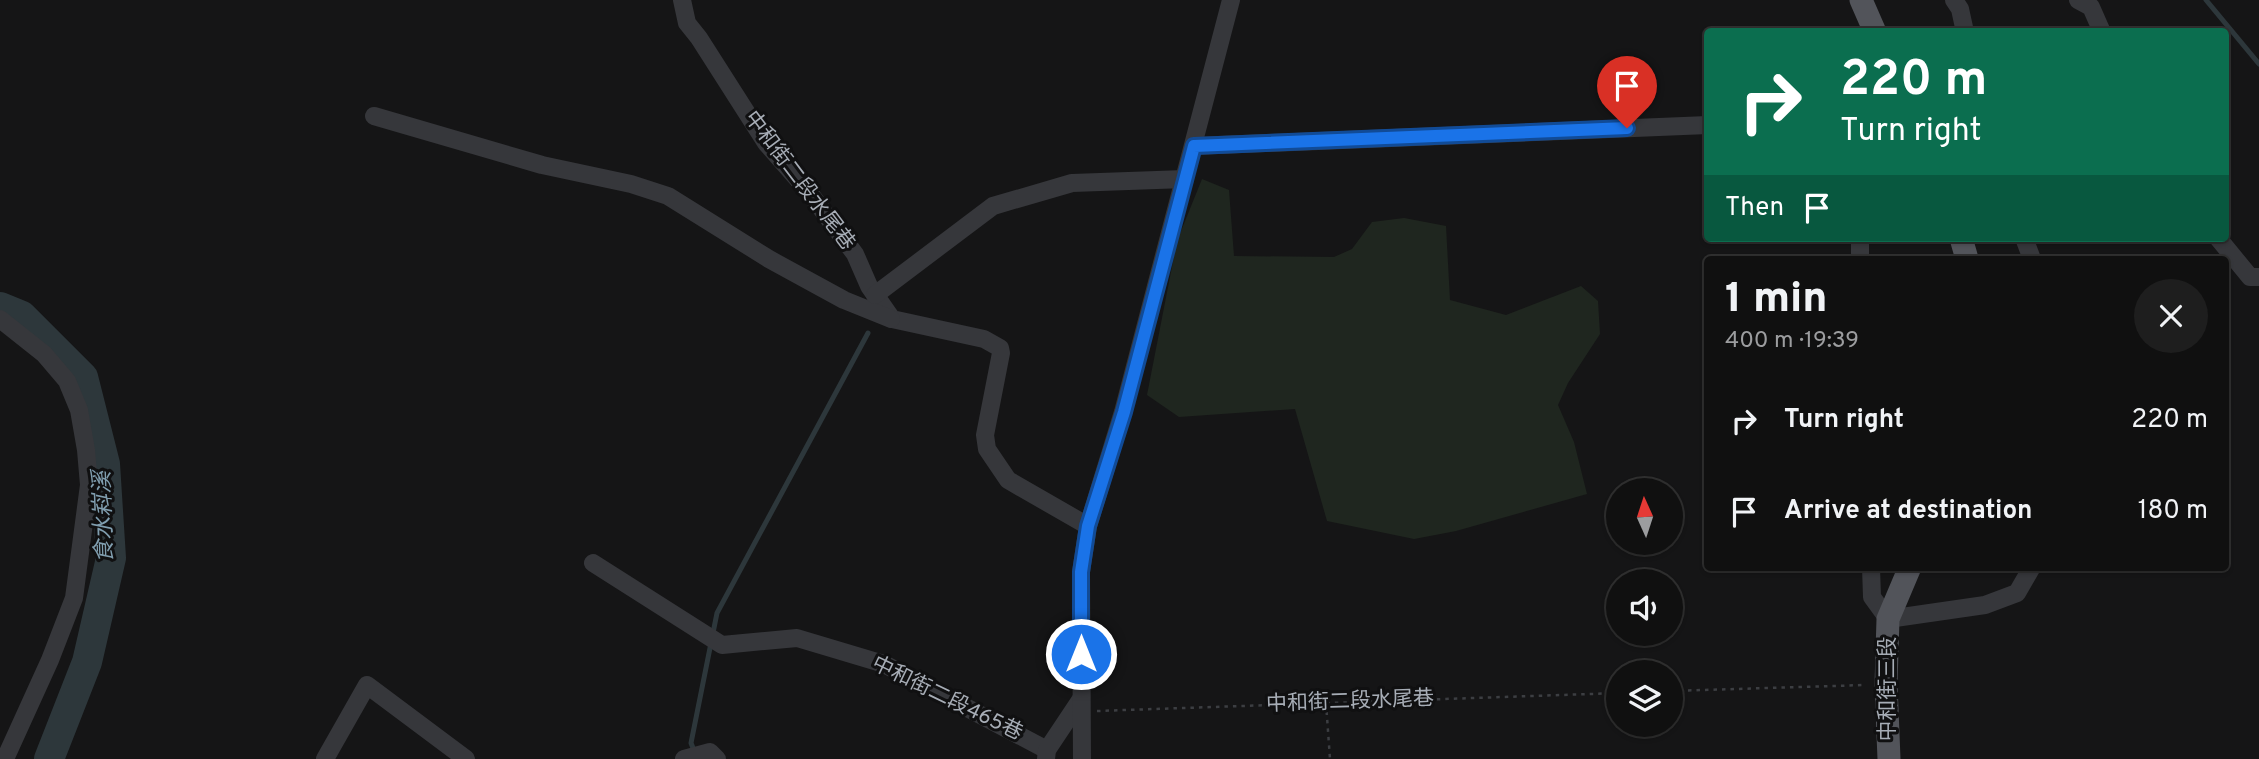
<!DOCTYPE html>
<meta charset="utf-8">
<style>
:root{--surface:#101010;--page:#1e1e1e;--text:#f1f3f6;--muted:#9c9d9f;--line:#303030}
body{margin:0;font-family:Overpass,"Noto Sans TC",sans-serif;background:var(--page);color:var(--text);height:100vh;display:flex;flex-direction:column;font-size:26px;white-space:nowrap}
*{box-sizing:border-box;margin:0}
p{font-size:23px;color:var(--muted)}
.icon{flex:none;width:38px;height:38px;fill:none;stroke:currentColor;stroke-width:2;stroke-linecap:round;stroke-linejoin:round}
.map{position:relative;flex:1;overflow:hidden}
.side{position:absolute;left:1704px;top:256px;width:525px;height:315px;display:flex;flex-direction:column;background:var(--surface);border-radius:7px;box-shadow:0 2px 5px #0004,0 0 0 2px var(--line)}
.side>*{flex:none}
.banner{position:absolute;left:1704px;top:28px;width:525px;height:214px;border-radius:7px;box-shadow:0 2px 5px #0004,0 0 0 2px var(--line);background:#0b6e4f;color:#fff;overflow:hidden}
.needle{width:46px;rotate:357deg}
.controls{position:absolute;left:1606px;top:478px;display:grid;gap:14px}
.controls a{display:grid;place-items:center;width:77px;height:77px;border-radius:50%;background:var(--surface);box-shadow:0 2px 5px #0004,0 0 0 2px var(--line);font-size:35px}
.pin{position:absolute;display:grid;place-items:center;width:60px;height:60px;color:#fff;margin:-72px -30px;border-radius:50% 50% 50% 0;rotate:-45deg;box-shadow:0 0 7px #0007}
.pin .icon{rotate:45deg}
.me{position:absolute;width:77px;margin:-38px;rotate:0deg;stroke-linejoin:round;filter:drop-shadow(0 0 5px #0008)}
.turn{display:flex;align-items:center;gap:24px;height:147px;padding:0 21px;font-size:32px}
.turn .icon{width:91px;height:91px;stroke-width:2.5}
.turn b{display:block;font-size:49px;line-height:60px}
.then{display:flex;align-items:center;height:66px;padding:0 21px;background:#0003;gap:14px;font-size:26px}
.round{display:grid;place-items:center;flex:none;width:74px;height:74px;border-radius:37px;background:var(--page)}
.overview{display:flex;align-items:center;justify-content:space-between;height:119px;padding:0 21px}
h1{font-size:42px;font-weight:800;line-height:52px}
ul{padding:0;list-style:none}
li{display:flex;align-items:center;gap:21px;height:91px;padding:0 21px}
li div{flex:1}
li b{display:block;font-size:26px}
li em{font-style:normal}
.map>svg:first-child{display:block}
</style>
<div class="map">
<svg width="2259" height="759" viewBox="0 0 2259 759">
<rect width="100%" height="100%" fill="#151516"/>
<path fill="#1f261f" d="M1202,179L1229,190L1234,256L1334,257L1352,249L1372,222L1404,218L1446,226L1450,300L1506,315L1581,286L1598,301L1600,334L1568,383L1558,405L1574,442L1587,494L1456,531L1414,539L1327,521L1295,409L1179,417L1147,395L1177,241Z"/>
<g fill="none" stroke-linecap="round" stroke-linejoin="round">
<g stroke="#2d373b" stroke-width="5">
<path d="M2206,0L2259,64"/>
<path d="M713,633L717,613L868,333"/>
<path d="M695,753L691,743L711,643"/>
</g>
<path stroke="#2d373b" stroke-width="30" d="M0,307L22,316L83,377L105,464L111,558L87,662L49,759"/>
<g stroke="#3c3e42" stroke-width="2.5" stroke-dasharray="3.5 5" stroke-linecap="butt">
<path d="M1671,691L1865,685"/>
<path d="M1326,703L1330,759"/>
<path d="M1097,711L1619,693"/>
</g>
<g stroke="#36373b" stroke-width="18">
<path d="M682,0L687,23L699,38L766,143L809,192L855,254L869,286L892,319L984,339L1000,348L1001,353L985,435L987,449L1008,480L1088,526"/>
<path d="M1954,0L1960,9L1965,32"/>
<path d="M2078,0L2091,7L2102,32"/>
<path d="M374,116L542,165L631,184L668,196L769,259L844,300L891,319"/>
<path d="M1194,146L1708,125"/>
<path d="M1860,238V259"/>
<path d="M2024,238L2032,259"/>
<path d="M2218,238L2250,277H2259"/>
<path d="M875,295L993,206L1072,183L1185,179"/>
<path d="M0,319L44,354L67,381L79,410L86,450L89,485L74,598L50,660L5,759"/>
<path d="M593,563L722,645L797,638L884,664L1047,750"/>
<path d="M1871,567L1872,597L1888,619L1985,605L2017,593L2032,567"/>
<path d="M325,759L367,685L466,759"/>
<path d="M684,759L710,752L717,759"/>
<path d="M1046,759L1047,750L1081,699"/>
<path d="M1082,759L1081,572L1088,526L1123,412L1231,0"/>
</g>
<g stroke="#52545a" stroke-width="23">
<path d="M1861,0L1875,32"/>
<path d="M1961,238L1967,259"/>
<path d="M1889,759L1886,684L1888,619L1910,567"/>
</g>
</g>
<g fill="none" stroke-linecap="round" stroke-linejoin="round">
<defs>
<path id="route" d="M1081,654V572L1088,526L1124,412L1194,146L1627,128"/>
</defs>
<use href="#route" stroke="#114b97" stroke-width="18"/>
<use href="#route" stroke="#1a73e8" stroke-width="12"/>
</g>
<g text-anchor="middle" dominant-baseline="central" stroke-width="6" stroke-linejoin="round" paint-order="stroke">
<g font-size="21" fill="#a7adb6" stroke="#101011">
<text transform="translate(799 181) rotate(53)">中和街二段水尾巷</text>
<text transform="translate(1888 689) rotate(-90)">中和街三段</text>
<text transform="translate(947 699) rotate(26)">中和街二段465巷</text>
<text transform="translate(1350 702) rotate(-2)">中和街二段水尾巷</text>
</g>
<g font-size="23" font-style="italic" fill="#809eaf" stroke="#101011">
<text transform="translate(105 517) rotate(-92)">食水嵙溪</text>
</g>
</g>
</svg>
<div class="controls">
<a><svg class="needle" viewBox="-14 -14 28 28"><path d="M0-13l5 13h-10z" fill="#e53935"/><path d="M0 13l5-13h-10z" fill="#9c9d9f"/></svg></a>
<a><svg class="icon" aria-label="sound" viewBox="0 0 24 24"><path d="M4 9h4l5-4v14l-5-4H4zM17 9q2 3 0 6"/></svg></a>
<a><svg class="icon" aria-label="layers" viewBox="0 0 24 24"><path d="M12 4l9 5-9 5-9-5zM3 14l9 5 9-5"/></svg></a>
</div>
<div class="pin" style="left:1627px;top:128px;background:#d93025"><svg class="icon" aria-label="arrive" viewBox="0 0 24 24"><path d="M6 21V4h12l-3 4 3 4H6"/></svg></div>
<svg class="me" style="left:1081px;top:654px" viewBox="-20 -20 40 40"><circle r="17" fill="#1a73e8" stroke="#fff" stroke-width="3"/><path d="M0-11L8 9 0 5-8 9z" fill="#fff"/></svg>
<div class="banner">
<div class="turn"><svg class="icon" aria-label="right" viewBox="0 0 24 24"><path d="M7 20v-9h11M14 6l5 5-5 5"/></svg><div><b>220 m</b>Turn right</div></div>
<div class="then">Then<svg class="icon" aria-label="arrive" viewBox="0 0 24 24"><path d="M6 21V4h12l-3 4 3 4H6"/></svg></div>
</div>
<section class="side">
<div class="overview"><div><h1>1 min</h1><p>400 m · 19:39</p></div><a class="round"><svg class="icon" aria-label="close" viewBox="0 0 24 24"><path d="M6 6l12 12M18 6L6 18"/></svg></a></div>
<ul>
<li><svg class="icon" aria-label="right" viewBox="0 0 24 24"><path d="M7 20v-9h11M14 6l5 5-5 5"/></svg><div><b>Turn right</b></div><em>220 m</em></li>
<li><svg class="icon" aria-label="arrive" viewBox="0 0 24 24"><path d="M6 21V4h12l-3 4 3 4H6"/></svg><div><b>Arrive at destination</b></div><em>180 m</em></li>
</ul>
</section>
</div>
